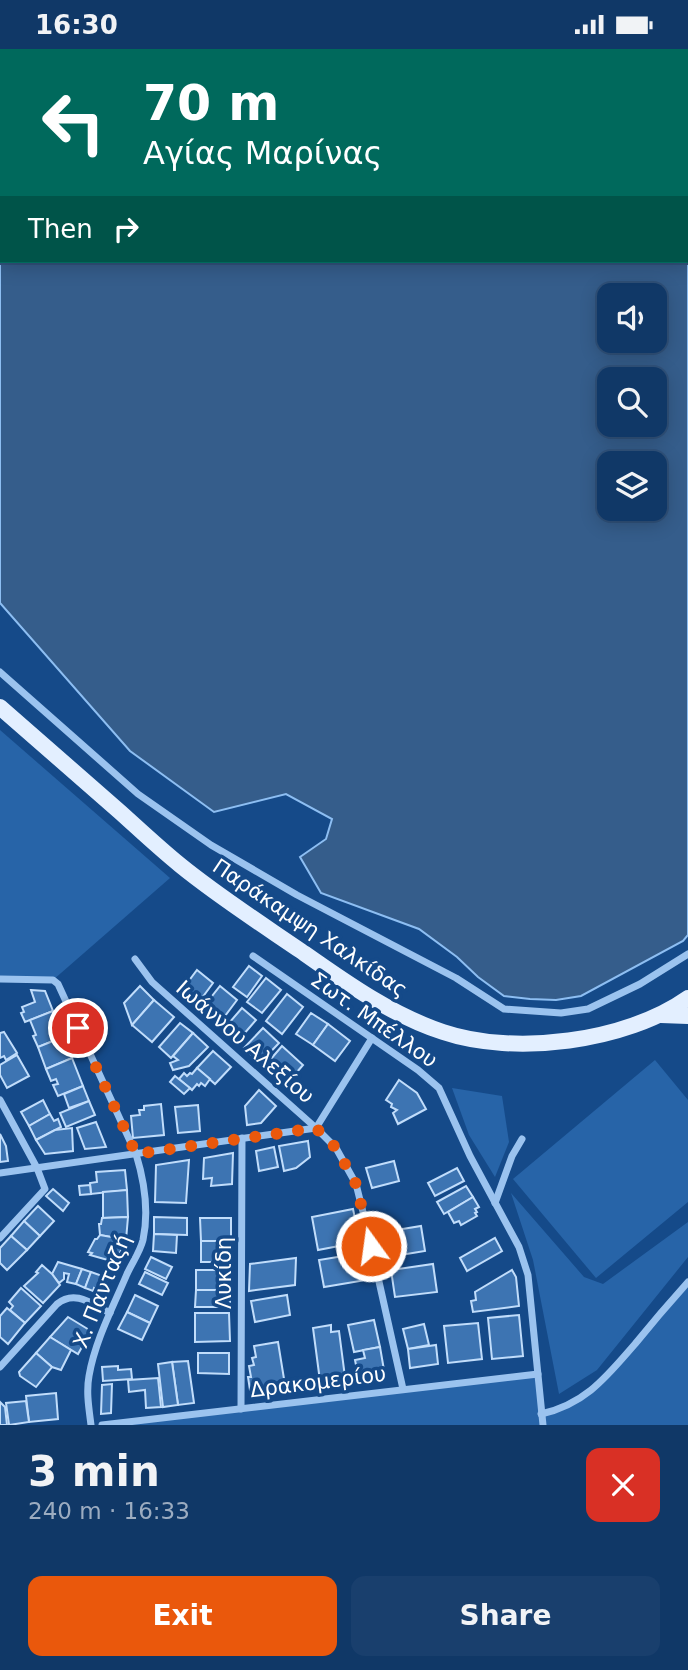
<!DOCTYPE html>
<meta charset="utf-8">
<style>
:root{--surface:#103867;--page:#193f6d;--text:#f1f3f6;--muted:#9cacc0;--line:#30527b;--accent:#ea580c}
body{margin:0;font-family:"DejaVu Sans",sans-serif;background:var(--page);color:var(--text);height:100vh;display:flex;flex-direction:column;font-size:26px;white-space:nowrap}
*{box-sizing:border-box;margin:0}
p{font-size:23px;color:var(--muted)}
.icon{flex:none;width:38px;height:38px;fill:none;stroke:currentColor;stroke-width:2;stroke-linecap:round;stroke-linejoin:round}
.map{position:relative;height:1376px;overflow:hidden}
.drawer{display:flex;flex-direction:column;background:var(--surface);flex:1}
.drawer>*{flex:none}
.hud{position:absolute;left:0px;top:0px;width:690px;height:214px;box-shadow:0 4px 18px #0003,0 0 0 2px var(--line);background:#00695c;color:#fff;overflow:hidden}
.buttons{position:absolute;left:597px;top:234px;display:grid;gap:14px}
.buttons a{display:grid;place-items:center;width:70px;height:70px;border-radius:14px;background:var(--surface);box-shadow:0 4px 18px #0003,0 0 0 2px var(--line);font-size:35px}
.pin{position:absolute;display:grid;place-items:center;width:60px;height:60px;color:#fff;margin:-30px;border:4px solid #fff;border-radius:50%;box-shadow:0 2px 7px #0007}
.me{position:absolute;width:77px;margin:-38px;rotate:346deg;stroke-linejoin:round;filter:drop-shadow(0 0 5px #0008)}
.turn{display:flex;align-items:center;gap:24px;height:147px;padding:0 28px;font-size:32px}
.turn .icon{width:91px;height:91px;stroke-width:2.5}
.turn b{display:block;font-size:49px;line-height:60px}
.then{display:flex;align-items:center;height:66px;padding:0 28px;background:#0003;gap:14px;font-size:26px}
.round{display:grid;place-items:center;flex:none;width:74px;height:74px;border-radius:14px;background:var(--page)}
.overview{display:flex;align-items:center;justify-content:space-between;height:119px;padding:0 28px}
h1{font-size:42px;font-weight:600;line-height:52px}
.button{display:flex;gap:14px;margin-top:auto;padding:14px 28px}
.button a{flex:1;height:80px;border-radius:14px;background:var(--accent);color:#fff;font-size:28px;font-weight:600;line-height:80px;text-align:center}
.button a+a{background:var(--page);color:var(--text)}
.status{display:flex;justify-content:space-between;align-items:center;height:49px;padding:0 35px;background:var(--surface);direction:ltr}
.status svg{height:19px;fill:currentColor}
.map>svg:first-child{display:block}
</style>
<div class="status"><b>16:30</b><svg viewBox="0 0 49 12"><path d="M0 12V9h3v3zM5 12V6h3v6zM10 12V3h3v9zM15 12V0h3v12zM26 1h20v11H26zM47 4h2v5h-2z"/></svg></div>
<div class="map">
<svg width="688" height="1376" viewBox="0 0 688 1376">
<rect width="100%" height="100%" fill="#154a89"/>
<g fill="#2764a8">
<path d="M0,681L170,829L53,931L0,930Z"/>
<path d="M655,1011L688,1051V1153L596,1229L513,1130Z"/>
<path d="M452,1039L502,1047L509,1093L495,1128L469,1086Z"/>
<path d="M511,1144L584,1228L603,1235L688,1173V1208L597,1321L559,1345L533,1211Z"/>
<path d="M688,1233V1376H102L538,1325L542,1365L593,1340Z"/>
</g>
<path fill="#355d8b" stroke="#8dbef2" stroke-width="2" fill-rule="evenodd" d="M0,0H688V886L683,892L581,947L556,951L530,950L504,947L478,928L457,908L419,880L321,844L300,808L326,790L332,770L286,745L214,763L130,702L0,554ZM2,2H688V212H2ZM609,247H654V292H609ZM609,331H654V376H609ZM609,415H654V460H609Z"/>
<g fill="#3d74b2" stroke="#c1ddfb" stroke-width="2">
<path d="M249,917L262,927L247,948L233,938Z"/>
<path d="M197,921L213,934L196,957L179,945Z"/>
<path d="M266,929L281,941L262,964L247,953Z"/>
<path d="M140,937L154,951L132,976L124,954Z"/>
<path d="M220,937L237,951L219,975L201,961Z"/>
<path d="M31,941L45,942L53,962L25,973L21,964L24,963L22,958L35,953Z"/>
<path d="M287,945L303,958L282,985L266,972Z"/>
<path d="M154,951L174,968L152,993L132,976Z"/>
<path d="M242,959L256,971L237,993L223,981Z"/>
<path d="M53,962L63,988L38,998L33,987L36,986L30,971Z"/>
<path d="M311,964L328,975L313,996L296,985Z"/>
<path d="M180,974L193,984L171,1009L159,998Z"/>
<path d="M328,975L350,992L335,1012L313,996Z"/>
<path d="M263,979L279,994L260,1014L244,999Z"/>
<path d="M4,983L17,1004L6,1011L4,1007L0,1009V984Z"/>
<path d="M193,984L208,998L189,1017L173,1021L170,1014L178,1011L173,1007Z"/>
<path d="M63,988L72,1009L46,1020L38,998Z"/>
<path d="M282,997L303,1016L285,1037L277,1029L280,1026L275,1021L271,1024L264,1018Z"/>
<path d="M213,1002L231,1018L215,1035L197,1019Z"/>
<path d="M17,1006L29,1027L7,1039L0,1026V1016Z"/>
<path d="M72,1009L83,1037L58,1047L53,1036L58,1035L56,1030L51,1032L46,1020Z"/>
<path d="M197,1019L210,1030L205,1037L201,1034L199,1037L197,1035L192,1041L179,1030L184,1024L187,1027L190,1024L192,1025Z"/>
<path d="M175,1027L190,1039L184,1045L170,1033Z"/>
<path d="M399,1031L417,1044L426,1060L398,1075L393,1064L397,1061L391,1058L392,1055L386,1051Z"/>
<path d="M83,1037L89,1052L69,1059L64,1045Z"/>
<path d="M259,1041L276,1057L261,1074L247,1076L245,1057Z"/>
<path d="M43,1051L50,1065L29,1077L21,1063Z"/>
<path d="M89,1052L95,1066L66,1078L60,1064Z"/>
<path d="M161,1055L164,1086L133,1089L131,1067L140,1066L139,1061H144V1057Z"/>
<path d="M198,1056L200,1082L178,1084L175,1058Z"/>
<path d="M50,1065L54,1072L58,1070L61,1078L36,1091L29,1077Z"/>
<path d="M96,1073L106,1098L85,1100L77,1079Z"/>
<path d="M72,1079L73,1102L45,1105L36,1091L55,1081Z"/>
<path d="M0,1085L6,1097L8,1112L0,1113Z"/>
<path d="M308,1092L310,1108L296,1119L284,1122L279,1097Z"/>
<path d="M274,1098L278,1118L259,1122L256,1102Z"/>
<path d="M233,1104L232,1135L211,1137L212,1129L203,1130L204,1109Z"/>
<path d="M189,1111L186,1154L155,1153L156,1116Z"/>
<path d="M394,1112L399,1132L372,1139L366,1119Z"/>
<path d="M457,1119L464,1132L435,1147L428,1134Z"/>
<path d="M125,1121L127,1141L91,1145L90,1134L97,1133L96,1123Z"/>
<path d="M90,1136L91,1145L80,1146L79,1137Z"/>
<path d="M466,1137L473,1148L444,1165L437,1153Z"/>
<path d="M53,1140L69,1154L63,1162L46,1147Z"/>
<path d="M127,1141L128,1168L103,1169V1143Z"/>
<path d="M473,1148L479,1158L475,1160L477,1163L475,1164L477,1167L461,1176L459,1172L454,1174L448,1163Z"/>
<path d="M38,1157L54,1172L40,1187L24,1172Z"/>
<path d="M353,1160L360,1193L318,1201L312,1168Z"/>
<path d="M128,1168L126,1191L100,1186L99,1175H101L102,1169Z"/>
<path d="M154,1168L187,1169V1186L154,1185Z"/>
<path d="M200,1169H231V1192H201Z"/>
<path d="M24,1172L40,1187L27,1201L11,1187Z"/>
<path d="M421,1177L425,1202L388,1208L384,1183Z"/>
<path d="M154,1185L177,1186L176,1204L153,1202Z"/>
<path d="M100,1186L123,1190L122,1193L125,1194L115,1213L90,1206L92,1204L88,1203L95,1190H97Z"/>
<path d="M11,1187L27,1201L7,1221L0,1214V1199Z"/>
<path d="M495,1189L502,1202L467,1222L460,1209Z"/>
<rect x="201" y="1192" width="30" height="21"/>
<path d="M362,1204L366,1231L324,1238L319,1211Z"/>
<path d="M151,1208L172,1218L166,1230L145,1220Z"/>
<path d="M296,1209L295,1236L249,1242L250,1215Z"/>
<path d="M58,1213L82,1220L76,1235L67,1233L69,1225L64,1224V1230L59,1234L52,1225Z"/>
<path d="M433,1215L437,1243L395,1248L391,1221Z"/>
<path d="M42,1216L52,1225L60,1236L43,1254L24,1237L38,1224L36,1223Z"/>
<path d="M82,1220L91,1223L85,1239L76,1235Z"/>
<path d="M196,1221H231L230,1241H196Z"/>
<path d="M512,1221L516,1228L519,1257L473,1263L471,1252L476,1251L475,1243Z"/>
<path d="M91,1223L108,1229L105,1236L101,1235L99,1242L94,1239L93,1242L85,1239Z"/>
<path d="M145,1223L168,1234L162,1246L139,1235Z"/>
<path d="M21,1239L41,1257L25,1274L10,1261L13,1257L9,1253Z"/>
<path d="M196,1241H230V1258H195Z"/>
<path d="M135,1246L158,1257L150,1274L127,1263Z"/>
<path d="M287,1246L290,1266L255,1273L251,1252Z"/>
<path d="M7,1259L25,1274L8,1295L0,1288V1267Z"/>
<path d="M127,1263L150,1274L142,1291L118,1280Z"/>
<path d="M195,1264H229L230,1292L195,1293Z"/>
<path d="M519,1266L523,1307L492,1310L488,1269Z"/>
<path d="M68,1268L91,1282L78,1305L50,1288Z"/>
<path d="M374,1271L380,1298L354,1303L348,1276Z"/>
<path d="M478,1274L482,1310L448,1314L444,1277Z"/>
<path d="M424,1275L429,1296L408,1300L403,1280Z"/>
<path d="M331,1276V1283L339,1282L345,1328L320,1332L313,1279Z"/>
<path d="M50,1288L71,1301L61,1321L52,1318L36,1304Z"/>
<path d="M278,1293L285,1336L250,1341L248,1328H251L249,1317L254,1316L252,1309L256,1308L254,1297Z"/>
<path d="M436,1296L438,1315L410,1319L408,1300Z"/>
<path d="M380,1298L384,1321L358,1326L355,1311L365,1309L363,1301Z"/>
<path d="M36,1304L52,1318L36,1338L20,1327L19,1323Z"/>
<path d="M198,1304H229V1325L198,1324Z"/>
<path d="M188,1312L194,1354L178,1356L172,1313Z"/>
<path d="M172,1313L178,1356L163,1358L158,1315Z"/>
<path d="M118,1317V1321L131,1320L132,1330L103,1332L102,1318Z"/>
<path d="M158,1329L161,1358L146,1359L145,1341L129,1343L128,1331Z"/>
<path d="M112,1335L111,1364L101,1365L102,1336Z"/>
<path d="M56,1344L58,1370L29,1373L26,1347Z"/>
<path d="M26,1352L29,1373L9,1376L6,1354Z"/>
<path d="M0,1353L5,1358L7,1376H0Z"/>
</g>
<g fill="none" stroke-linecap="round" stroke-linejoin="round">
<g stroke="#9bc3ef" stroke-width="7">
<path d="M0,623L138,745L211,796L297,846L456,929L504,960L561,964L588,960L640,935L688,905"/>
<path d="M253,907L418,1021L439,1039L470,1107L519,1198L528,1226L543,1376"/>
<path d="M135,910L152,933L316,1079L336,1099L356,1135L367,1179L403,1340"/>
<path d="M0,930L53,931L58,935L136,1105C144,1131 149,1163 143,1191C140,1203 132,1214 127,1225C113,1258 95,1292 89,1327C86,1343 89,1360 91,1376"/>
<path d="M0,1051L37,1119L45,1140L0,1189"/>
<path d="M0,1124L316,1079L372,989"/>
<path d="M495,1154L512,1107L522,1090"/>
<path d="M0,1318L57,1255C75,1240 92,1255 110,1264"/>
<path d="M241,1360L242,1089"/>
<path d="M541,1365C586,1355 607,1327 635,1295C652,1274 670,1253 688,1233"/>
<path d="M102,1376L538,1325"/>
</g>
<g stroke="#e3efff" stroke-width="16">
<path d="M0,658C40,693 80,728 120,763C140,781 159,799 180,816C218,847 260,874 301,902C345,933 391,966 443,983C514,1007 626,993 688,949"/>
<path d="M661,966L688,967"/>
</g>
</g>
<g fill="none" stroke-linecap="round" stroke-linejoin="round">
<path stroke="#ea580c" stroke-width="12" stroke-dasharray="0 21.6" d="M78,979L136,1105L316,1079L336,1099L356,1135L371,1197"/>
</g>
<g text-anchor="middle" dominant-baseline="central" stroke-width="7" stroke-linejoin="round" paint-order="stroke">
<g font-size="21" fill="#fff" stroke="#154a89">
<text transform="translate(310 879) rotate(34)">Παράκαμψη Χαλκίδας</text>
<text transform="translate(374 971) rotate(35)">Σωτ. Μπέλλου</text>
<text transform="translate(245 993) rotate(41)">Ιωάννου Αλεξίου</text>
<text transform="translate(224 1224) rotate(-90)">Λυκίδη</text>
<text transform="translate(102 1242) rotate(-68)">Χ. Πανταζή</text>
<text transform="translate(318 1333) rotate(-7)">Δρακομερίου</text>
</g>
</g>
</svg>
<div class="buttons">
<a><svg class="icon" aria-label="sound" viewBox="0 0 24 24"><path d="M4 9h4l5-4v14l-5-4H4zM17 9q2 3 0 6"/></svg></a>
<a><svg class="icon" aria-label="search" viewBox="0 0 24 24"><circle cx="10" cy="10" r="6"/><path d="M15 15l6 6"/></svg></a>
<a><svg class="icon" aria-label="layers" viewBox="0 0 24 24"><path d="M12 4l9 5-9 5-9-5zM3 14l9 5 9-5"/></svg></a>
</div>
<div class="pin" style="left:78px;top:979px;background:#d93025"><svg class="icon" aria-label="arrive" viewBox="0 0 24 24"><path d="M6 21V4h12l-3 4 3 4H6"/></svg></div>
<svg class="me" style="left:371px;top:1197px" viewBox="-20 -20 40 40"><circle r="17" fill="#ea580c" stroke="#fff" stroke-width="3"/><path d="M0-11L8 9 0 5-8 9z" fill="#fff"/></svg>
<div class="hud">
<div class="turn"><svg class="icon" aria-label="left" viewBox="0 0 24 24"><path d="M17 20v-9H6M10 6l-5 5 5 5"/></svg><div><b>70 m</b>Αγίας Μαρίνας</div></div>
<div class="then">Then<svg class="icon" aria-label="right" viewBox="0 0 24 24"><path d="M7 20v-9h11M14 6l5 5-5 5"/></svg></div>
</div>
</div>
<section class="drawer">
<div class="overview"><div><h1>3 min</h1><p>240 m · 16:33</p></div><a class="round" style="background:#d93025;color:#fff"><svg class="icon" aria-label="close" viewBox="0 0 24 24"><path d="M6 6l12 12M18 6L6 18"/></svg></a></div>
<div class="button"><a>Exit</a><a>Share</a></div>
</section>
